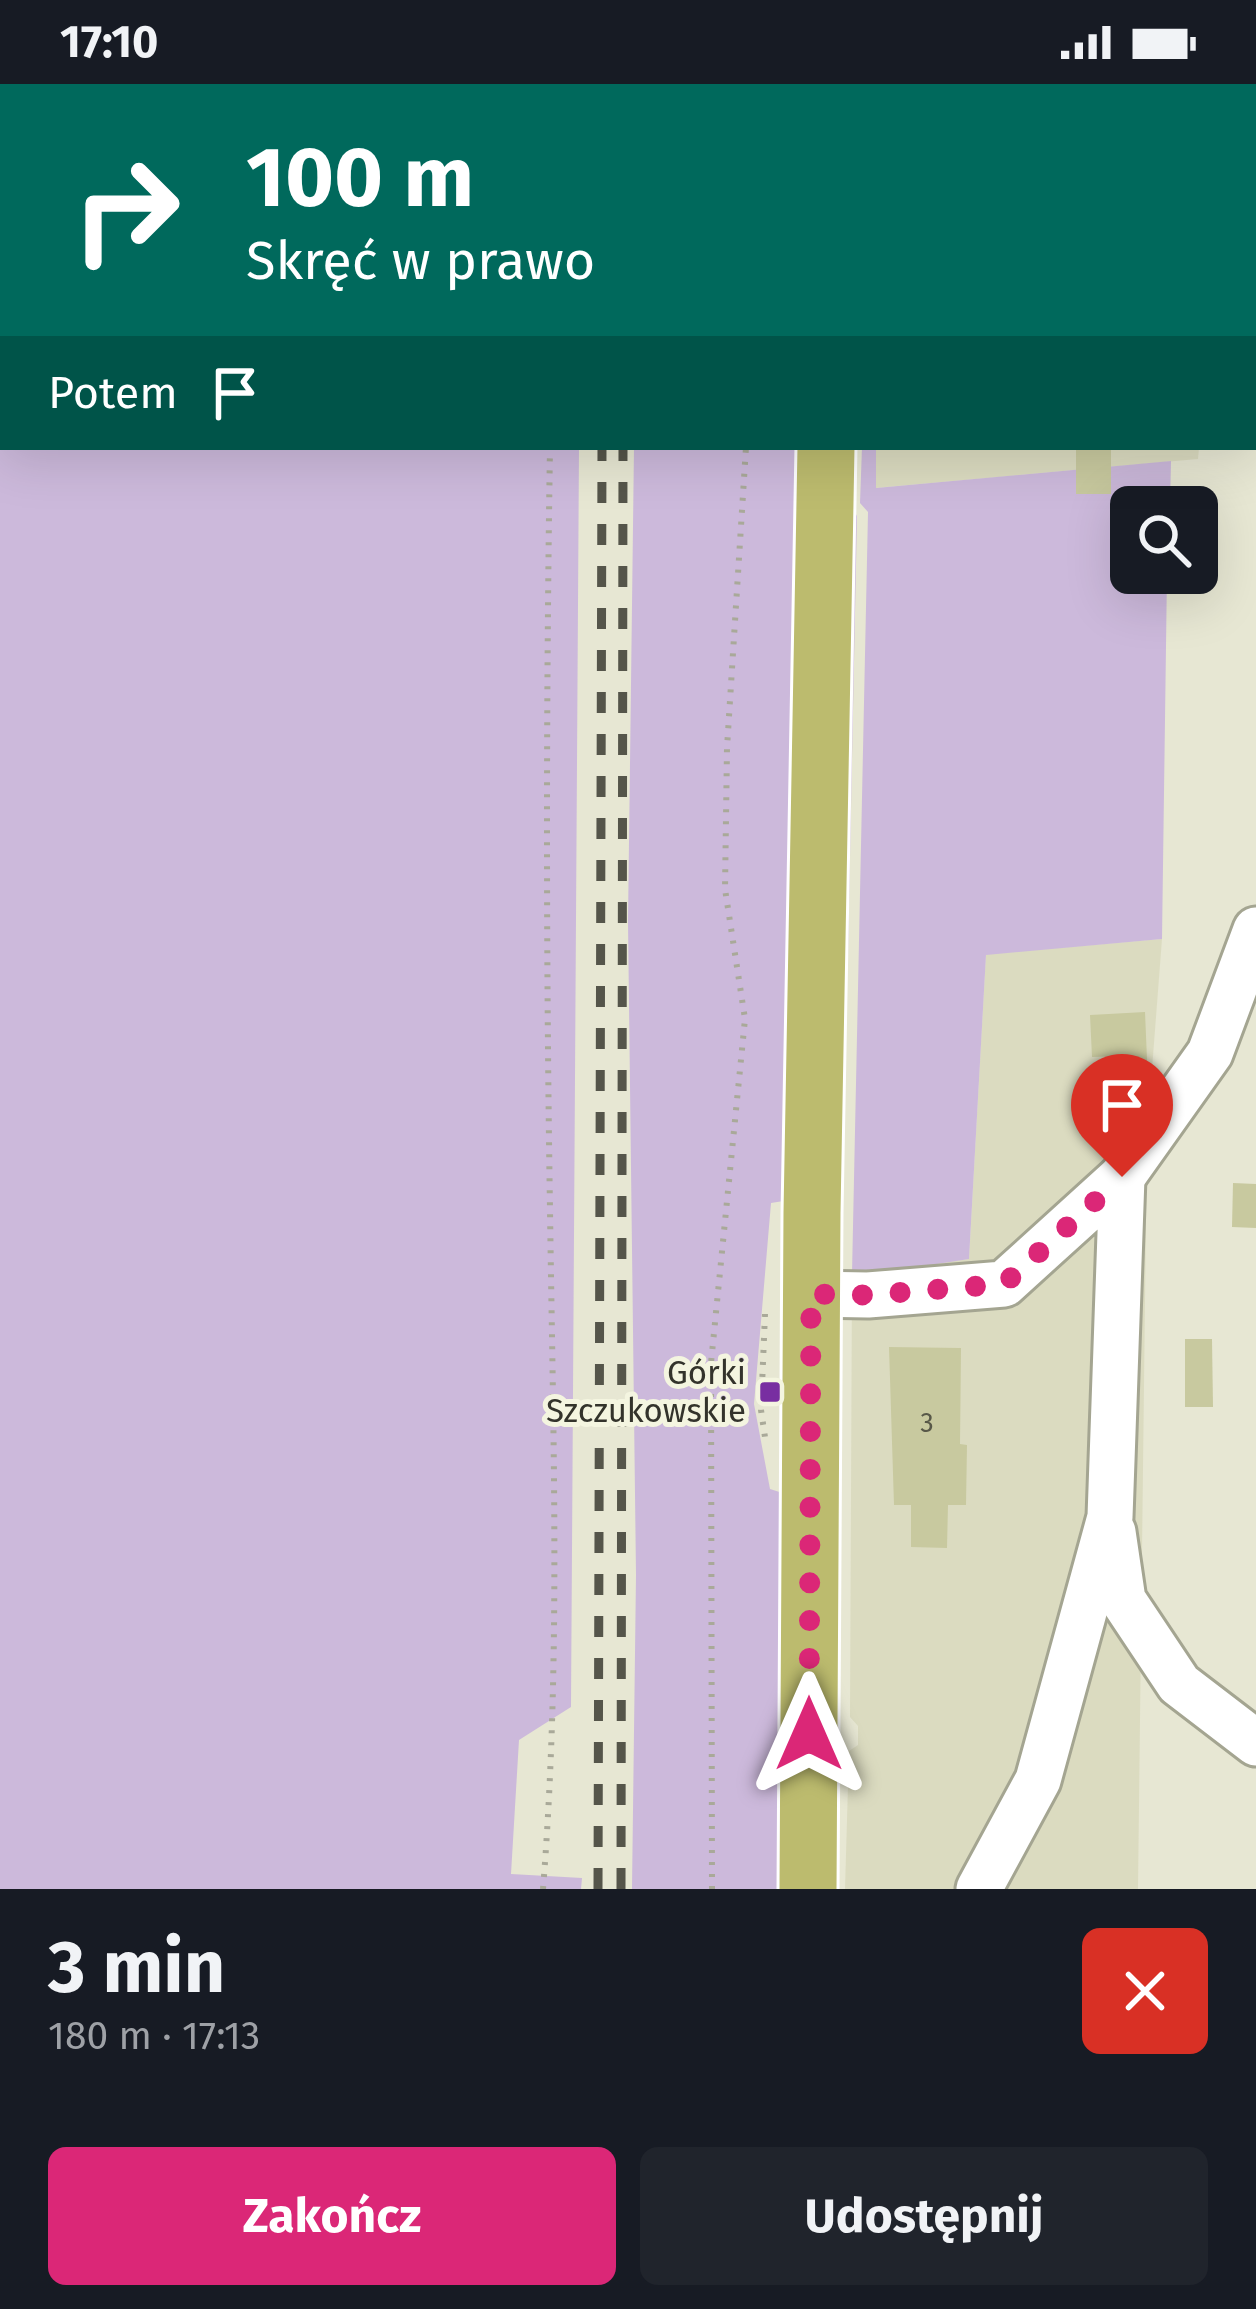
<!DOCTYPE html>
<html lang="pl">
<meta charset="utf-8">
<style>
:root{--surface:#171b24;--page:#20242c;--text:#f1f3f6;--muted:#9ea1a6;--accent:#db2777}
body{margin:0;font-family:"Fira Sans",sans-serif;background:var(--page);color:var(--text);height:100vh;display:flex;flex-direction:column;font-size:45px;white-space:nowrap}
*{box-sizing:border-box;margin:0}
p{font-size:39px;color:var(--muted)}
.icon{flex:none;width:66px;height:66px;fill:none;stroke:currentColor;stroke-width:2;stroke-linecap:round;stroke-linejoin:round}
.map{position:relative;height:1805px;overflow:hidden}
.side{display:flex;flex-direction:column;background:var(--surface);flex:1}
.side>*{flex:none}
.banner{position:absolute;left:0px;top:0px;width:1257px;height:366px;box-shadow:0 12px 48px #0002;background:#00695c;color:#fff;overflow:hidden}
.fabs{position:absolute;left:1110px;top:402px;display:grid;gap:24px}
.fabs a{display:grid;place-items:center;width:108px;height:108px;border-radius:18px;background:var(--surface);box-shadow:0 12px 48px #0002;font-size:60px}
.pin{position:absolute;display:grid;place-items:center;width:102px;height:102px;color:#fff;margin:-123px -51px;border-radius:50% 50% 50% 0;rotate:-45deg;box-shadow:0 0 12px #0007}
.pin .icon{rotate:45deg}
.me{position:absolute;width:132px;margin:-66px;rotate:0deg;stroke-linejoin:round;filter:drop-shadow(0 0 9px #0008)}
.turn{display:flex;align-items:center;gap:42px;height:252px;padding:0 48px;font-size:54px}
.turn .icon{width:156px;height:156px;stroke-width:2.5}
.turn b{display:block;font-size:84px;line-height:102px}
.then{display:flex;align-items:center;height:114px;padding:0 48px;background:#0003;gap:24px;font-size:45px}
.round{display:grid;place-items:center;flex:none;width:126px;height:126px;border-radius:18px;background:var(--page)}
.headline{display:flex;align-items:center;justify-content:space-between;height:204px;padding:0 48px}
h1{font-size:72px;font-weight:700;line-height:90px}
.primary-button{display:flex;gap:24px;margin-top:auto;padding:24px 48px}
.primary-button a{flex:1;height:138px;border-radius:18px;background:var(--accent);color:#fff;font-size:48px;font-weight:700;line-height:138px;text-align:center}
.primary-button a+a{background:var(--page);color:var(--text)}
.status{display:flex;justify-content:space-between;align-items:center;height:84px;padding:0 60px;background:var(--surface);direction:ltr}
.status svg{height:33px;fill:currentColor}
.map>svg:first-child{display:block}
</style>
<div class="status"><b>17:10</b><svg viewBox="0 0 49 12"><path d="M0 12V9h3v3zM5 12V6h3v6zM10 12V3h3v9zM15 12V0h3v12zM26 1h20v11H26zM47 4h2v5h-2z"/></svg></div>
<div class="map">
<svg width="1256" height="1805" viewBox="0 0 1256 1805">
<rect width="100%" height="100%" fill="#e7e7d3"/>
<g fill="#dbdbc0">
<path d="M904,0H1256V62L1254,68V3Z"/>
<path d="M876,363H1199L1198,375L875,404Z"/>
<path d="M1162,855L1147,1050L1138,1805H845L849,1667L858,1661V1642L850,1633L852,1190L969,1175L986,870Z"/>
</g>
<g fill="#ccb9db">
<path d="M0,0H537L3,3V363H579L571,1623L519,1656L511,1790L582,1794L581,1805H0Z"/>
<path d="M634,363H809L790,1116L771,1119L754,1320L770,1405L795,1413L793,1805H632L636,1491L628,838Z"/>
<path d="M862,363H876V404L1171,377L1170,423H1131V489H1167L1162,855L986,871L969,1175L866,1191L852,1190L868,428L860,419Z"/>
<path d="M850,421L857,432L848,871L843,890Z"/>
</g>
<g fill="#c8c99f">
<rect x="1076" y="363" width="35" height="47"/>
<path d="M1145,928L1149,1022L1123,1023L1121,972L1092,973L1090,931Z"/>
<path d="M1233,1099L1256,1100V1144L1232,1143Z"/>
<path d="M1185,1255H1212L1213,1323H1185Z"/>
<path d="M889,1263L961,1264L960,1360L967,1361L966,1421H948L947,1464L911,1463V1421H894Z"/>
</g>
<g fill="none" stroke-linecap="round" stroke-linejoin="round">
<defs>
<g id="minor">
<path d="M1122,1093L1210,969L1256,846"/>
<path d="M811,1210L868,1211L1004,1200L1122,1093L1110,1433L1038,1696L979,1805"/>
<path d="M1113,1448L1123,1516L1179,1600L1256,1659"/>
</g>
<g id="major">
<path d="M833,3V0"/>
<path d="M808,1805L812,1129L826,363"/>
</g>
</defs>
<use href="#minor" stroke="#a4a591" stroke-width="51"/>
<use href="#major" stroke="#fff" stroke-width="63"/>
<g stroke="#a9a999" stroke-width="6" stroke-dasharray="3 9" stroke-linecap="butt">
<path d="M555,0V3"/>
<path d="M748,0V3"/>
<path d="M765,1230L761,1326L766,1360"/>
<path d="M543,1805C561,1579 553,1351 550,1125C546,871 546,617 550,363"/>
<path d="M712,1805L711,1279L745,935L725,805L727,664L746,363"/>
</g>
<use href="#minor" stroke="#fff" stroke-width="45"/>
<use href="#major" stroke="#bcbb6e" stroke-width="57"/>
<g stroke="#55554a" stroke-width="9" stroke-dasharray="21 21" stroke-linecap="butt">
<path d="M602,0V3"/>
<path d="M624,0V3"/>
<path d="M598,1805L602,363"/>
<path d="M621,1805L623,363"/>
</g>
</g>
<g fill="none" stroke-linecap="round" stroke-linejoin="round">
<path stroke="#db2777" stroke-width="21" stroke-dasharray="0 37.8" d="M809,1650L811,1210L868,1211L1004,1200L1122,1093"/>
</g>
<rect fill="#782ea1" stroke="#f4f5e0" stroke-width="4.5" x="758" y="1296" width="24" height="24" rx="6"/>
<g text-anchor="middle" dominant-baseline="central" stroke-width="10" stroke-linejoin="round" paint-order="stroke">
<g font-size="27" fill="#585848">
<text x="927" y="1339">3</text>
</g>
<g font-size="33" fill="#33332b" stroke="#f4f5e0" text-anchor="end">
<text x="746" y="1289">Górki<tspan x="746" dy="38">Szczukowskie</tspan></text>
</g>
</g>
</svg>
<div class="fabs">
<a><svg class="icon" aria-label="search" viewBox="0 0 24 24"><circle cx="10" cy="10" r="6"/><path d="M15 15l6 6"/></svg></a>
</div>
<div class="pin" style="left:1122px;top:1093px;background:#d93025"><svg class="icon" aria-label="arrive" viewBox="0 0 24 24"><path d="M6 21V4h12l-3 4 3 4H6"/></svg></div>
<svg class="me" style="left:809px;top:1650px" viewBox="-20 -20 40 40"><path d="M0-17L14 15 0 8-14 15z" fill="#db2777" stroke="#fff" stroke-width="4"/></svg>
<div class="banner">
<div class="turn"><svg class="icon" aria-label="right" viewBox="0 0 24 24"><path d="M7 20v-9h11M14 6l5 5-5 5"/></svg><div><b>100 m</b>Skręć w prawo</div></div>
<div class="then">Potem<svg class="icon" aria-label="arrive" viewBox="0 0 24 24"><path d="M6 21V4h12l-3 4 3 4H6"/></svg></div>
</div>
</div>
<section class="side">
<div class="headline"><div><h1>3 min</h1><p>180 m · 17:13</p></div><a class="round" style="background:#d93025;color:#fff"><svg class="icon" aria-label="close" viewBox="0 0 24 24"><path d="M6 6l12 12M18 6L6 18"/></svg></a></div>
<div class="primary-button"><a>Zakończ</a><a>Udostępnij</a></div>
</section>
